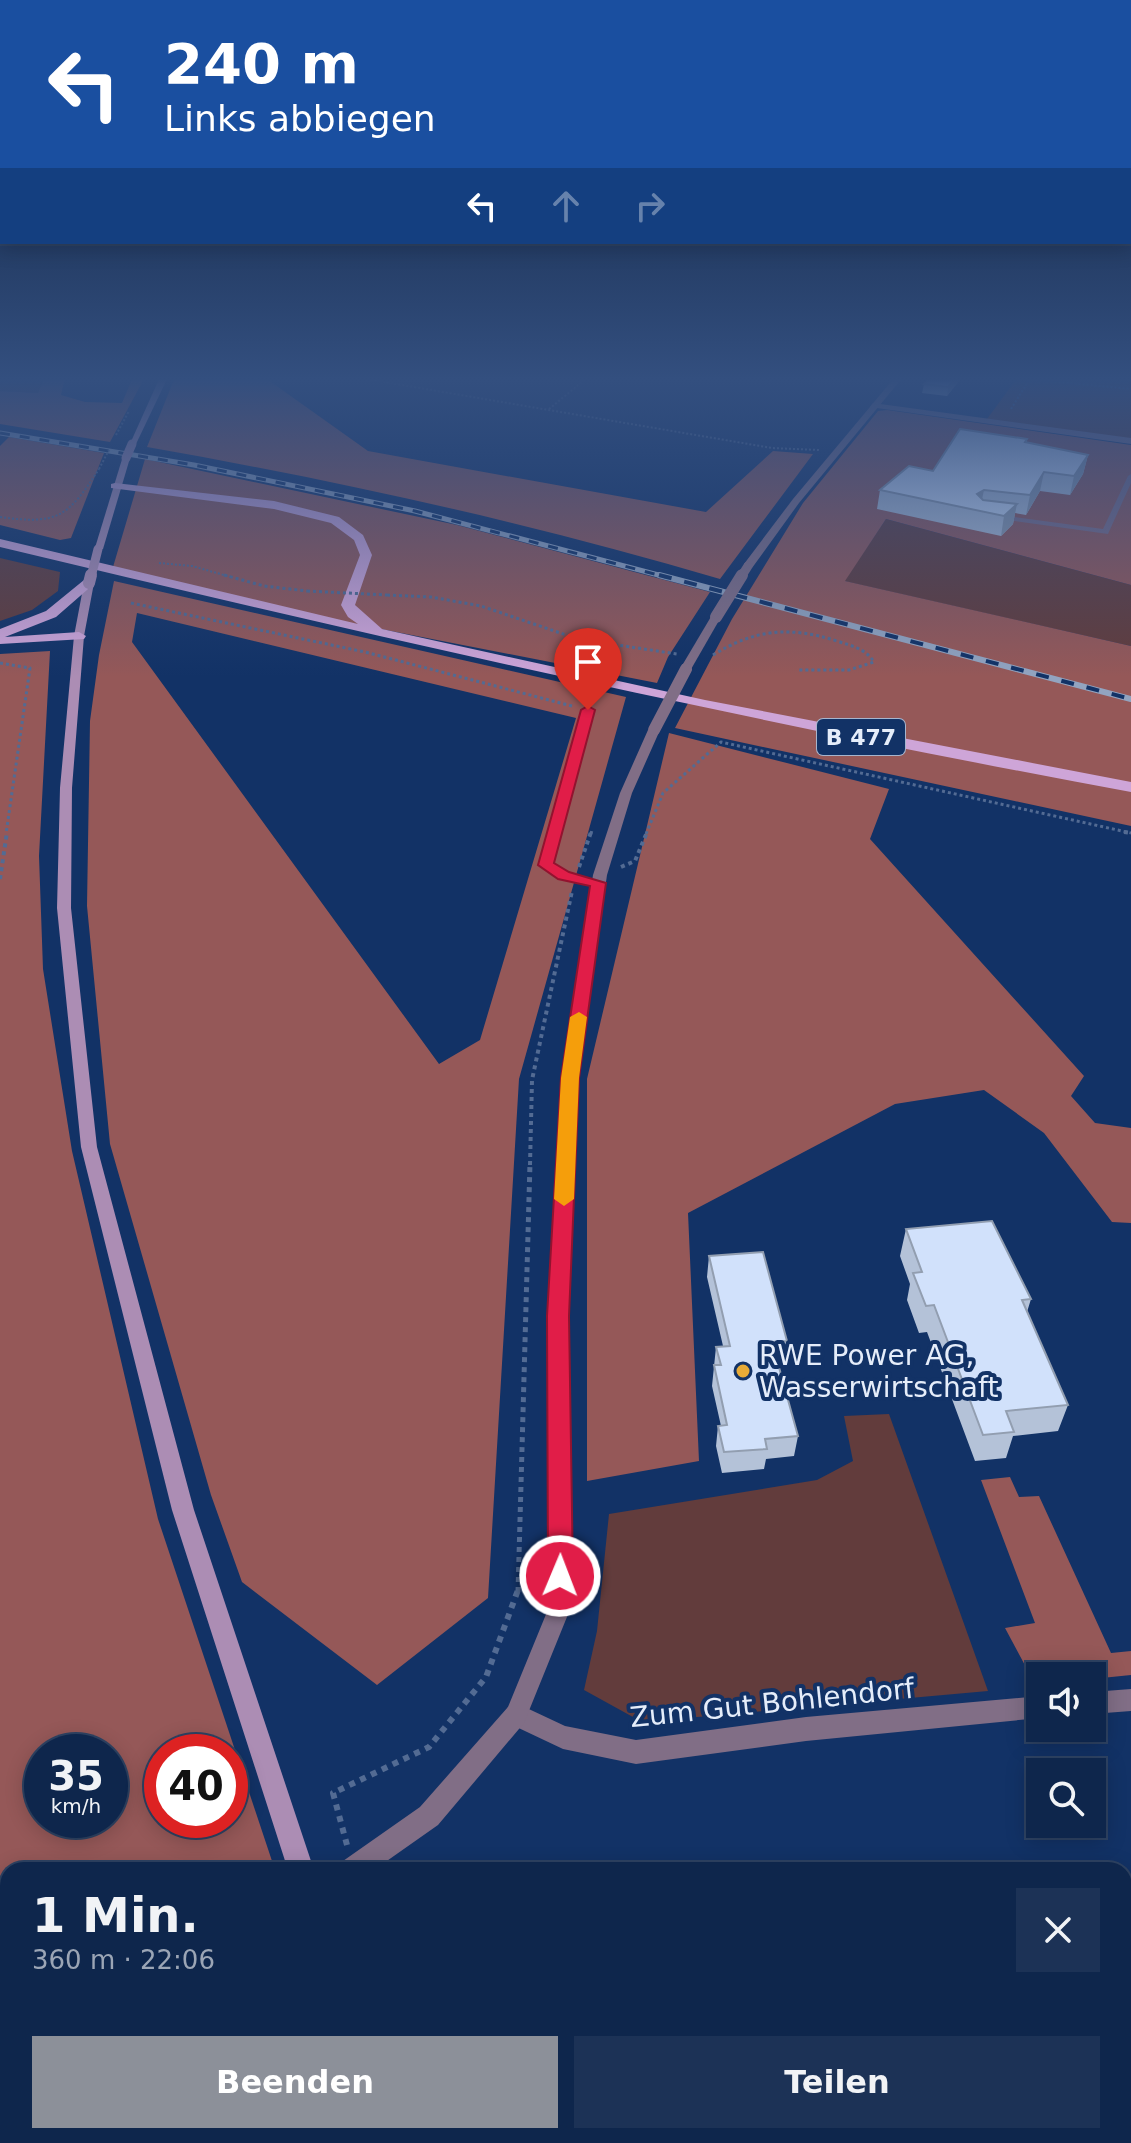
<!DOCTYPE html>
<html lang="de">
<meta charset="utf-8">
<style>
:root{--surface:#0e264c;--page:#1c3256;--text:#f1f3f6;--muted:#9ba5b5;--line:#2e4364;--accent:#8c9099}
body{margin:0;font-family:"DejaVu Sans",sans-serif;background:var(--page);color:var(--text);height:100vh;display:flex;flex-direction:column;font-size:30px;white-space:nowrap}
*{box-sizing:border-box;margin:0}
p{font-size:26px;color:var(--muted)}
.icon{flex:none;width:44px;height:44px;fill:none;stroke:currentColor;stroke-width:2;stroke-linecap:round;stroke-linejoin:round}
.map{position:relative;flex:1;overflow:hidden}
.details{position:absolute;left:0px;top:1862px;width:1132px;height:282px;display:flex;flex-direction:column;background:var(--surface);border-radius:24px 24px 0 0;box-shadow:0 4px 20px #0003,0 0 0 2px var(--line)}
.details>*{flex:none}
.top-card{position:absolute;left:0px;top:0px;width:1132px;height:244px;box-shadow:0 4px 20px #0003,0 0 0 2px var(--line);background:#1a4fa0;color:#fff;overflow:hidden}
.tools{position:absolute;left:1026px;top:1662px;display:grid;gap:16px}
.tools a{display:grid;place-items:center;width:80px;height:80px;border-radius:0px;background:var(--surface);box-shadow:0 4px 20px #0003,0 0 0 2px var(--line);font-size:40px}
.speed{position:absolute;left:24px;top:1734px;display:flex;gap:16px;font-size:40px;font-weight:700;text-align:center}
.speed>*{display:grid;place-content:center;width:104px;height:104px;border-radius:50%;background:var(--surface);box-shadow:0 4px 20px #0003,0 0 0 2px var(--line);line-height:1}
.speed small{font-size:20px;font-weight:400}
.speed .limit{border:12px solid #d22;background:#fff;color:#111}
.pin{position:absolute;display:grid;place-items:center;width:68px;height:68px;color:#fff;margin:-82px -34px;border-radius:50% 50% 50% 0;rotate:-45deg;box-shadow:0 0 8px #0007}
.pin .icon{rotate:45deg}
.me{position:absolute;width:88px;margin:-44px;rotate:1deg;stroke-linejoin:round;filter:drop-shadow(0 0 6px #0008)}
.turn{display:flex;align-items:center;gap:28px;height:168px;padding:0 32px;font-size:36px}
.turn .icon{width:104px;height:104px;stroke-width:2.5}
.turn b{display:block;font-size:56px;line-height:68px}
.lanes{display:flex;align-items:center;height:76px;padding:0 32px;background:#0003;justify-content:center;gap:40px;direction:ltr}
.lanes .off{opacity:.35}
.round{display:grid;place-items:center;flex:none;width:84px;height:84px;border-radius:0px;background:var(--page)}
.overview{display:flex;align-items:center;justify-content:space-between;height:136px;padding:0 32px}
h1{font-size:48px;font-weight:800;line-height:60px}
.action{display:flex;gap:16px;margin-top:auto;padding:16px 32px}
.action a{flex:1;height:92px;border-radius:0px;background:var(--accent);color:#fff;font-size:32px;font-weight:800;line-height:92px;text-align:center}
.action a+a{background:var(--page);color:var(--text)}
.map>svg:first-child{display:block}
</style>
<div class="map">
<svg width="1131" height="2143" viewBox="0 0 1131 2143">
<rect width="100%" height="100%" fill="#123266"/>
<g fill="#623c3c">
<path d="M6,377H45L38,393L0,391V379Z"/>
<path d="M1018,377H1131V439L987,419Z"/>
<path d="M886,519L1131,585V646L844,581Z"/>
<path d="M0,558L60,572L58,591L32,610L0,621Z"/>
<path d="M889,1414L988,1691L642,1722L584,1690L597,1631L609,1514L817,1480L853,1461L844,1416Z"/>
</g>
<g fill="#955858" fill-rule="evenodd">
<path d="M45,377H65L61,395L85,402L122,403L133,377H145L110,442L0,424V391L38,393Z"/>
<path d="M175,377H264L368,451L706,512L773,451L813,454L720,579C531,523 340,481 147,447Z"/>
<path d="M887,410L1131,445V585L886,519L845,581L1131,646V826L675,728L732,619L803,503L878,411Z"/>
<path d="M9,437L104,453L71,538L60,540L0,525V446Z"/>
<path d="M145,459L457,525L710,592L668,657L657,683L345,622L113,567Z"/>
<path d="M114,581L626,697L519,1079L488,1598L377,1685L242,1582L211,1495L110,1144L87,906L90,721L99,655ZM137,613L576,718L480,1040L439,1064L132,642Z"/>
<path d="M50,651L39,856L43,969L72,1151L158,1519L275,1870H8V2136H354L356,2143H0V654ZM110,1752V1820H42V1752ZM230,1752V1820H162V1752Z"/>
<path d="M669,733L889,789L870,839L1084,1076L1071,1096L1095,1123L1131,1128V1223L1112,1222L1044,1133L984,1090L895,1104L688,1213L699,1461L587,1481V1079Z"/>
<path d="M1010,1477L1019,1497L1039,1496L1111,1653L1131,1651V1675L1092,1679V1676H1041L1028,1671L1005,1628L1035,1623L981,1480Z"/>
</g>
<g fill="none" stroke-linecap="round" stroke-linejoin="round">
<g stroke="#536b93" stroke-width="2" stroke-dasharray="2 2" stroke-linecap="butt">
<path d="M355,377L772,448L819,450"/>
<path d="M1007,377L1131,389"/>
<path d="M1113,377L1131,380"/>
<path d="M549,409L588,377"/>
<path d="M1011,409L1031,377"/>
<path d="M116,435L129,411"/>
<path d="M0,517C58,525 68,517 99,469"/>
<path d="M159,563L192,566L231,577"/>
</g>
<g stroke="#536b93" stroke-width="3" stroke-dasharray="3 3" stroke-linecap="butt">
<path d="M224,575L264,586L307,591"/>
<path d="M387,595L431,597L481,606L578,639L677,654"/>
<path d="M131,603L365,652L572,706"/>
<path d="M713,655C755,629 790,626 837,641C852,646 866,649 874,662L849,670H798"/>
<path d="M0,663L30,668L6,834"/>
<path d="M591,834L592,830"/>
<path d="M646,834L663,793L721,742L1131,833"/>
</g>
<g stroke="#536b93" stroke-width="4" stroke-dasharray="4 4" stroke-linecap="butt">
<path d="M1124,832L1131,833"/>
<path d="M579,867L591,832"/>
<path d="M621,867L635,861L647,832"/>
<path d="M0,879L7,832"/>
<path d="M530,1165L532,1080L572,891"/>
</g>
<path stroke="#536b93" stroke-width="5" stroke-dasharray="5 5" stroke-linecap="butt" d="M518,1592L530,1163"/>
<g stroke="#536b93" stroke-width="6" stroke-dasharray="6 6" stroke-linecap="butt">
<path d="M347,1845L333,1793L429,1747L486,1677L518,1590"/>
<path d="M441,2136L443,2143"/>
</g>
<g fill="#816e86" fill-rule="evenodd">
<path d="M1131,474V483L1108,534L999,519L995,517L999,515L1103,529L1128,476Z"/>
<path d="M588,707L592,710L550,864L566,874L602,881L603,883L602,885L598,886L559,878L540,865L584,710Z"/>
</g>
<g fill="#816e86" fill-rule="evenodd">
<path d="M873,403L1131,438V444L870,407Z"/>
<path d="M1131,1689V1711L1092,1714V1692Z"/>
<path d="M1040,1696V1718L806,1741L636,1764L563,1749L508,1723L504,1715L508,1707L516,1703L565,1726L636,1740L806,1717Z"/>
</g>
<g fill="#816e86" fill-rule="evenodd">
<path d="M895,377H903L799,503L752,568H744V564L793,499Z"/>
<path d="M712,615L721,617L690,671H682L680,669Z"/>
<path d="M654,726L660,730L632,793L607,875L578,1078L567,1316L572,1484L571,1607L524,1723L438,1825L374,1870H339L343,1861L420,1807L508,1707L549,1607L552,1484L549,1316L562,1078L593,875L620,793L648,730Z"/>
</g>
<g fill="#ac8db4" fill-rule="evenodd">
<path d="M160,377H168L136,444L129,446Z"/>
<path d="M123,456L130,458L103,549L94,551Z"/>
<path d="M89,580L94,583L84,636L72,788L71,908L97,1147L194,1510L314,1870H288L172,1510L81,1147L57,908L60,788L74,636L84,583Z"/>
<path d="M372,2136H400L402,2143H374Z"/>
</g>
<g fill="#cea5d8" fill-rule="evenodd">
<path d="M115,483L274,501L339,517L363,535L372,555L355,605L382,629L705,700L1131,782V792C751,722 375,637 0,547V539L358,624L348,617L341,605L360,555L354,540L331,523L274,509L111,488V484Z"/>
<path d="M84,580L95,583L56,617L5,637L79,632L86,636L84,639L0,644V629L46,611Z"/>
</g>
<defs>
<path id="rail-far1" d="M0,433L194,465L415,511L666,577"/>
<path id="rail" d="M659,575L1131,699"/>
</defs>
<use href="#rail-far1" stroke="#92a4c0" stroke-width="5"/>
<use href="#rail" stroke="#92a4c0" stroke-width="6"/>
<use href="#rail-far1" stroke="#123266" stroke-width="3" stroke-dasharray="10" stroke-linecap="butt"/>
<use href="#rail" stroke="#123266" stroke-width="4" stroke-dasharray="13" stroke-linecap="butt"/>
<path stroke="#536b93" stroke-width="2" stroke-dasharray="2 2" stroke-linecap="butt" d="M99,469L109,450"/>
<path stroke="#536b93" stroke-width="3" stroke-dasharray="3 3" stroke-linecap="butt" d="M307,591L387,595"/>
<path stroke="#816e86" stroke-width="9" d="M741,577L748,566"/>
<g stroke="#816e86" stroke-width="12">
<path d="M716,617L742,575"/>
<path d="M654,730L686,669"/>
</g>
<g stroke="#ac8db4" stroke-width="9">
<path d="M126,458L132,444"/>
<path d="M91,577L98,549"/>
</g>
<path stroke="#ac8db4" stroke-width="12" d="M89,583L91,575"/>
</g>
<g fill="#b4c2d8">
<path d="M962,377L947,396L922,393L924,384Z"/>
<path d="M1027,439V443L1088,455L1083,474L1070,495L1040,491L1026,515L1015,513L1013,524L1001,536L877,509L880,490Z"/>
<path d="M906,1229L1031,1299L1027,1312L1068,1405L1058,1431L1013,1436L1006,1458L975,1461L927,1332L919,1333L907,1300L910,1284L900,1256Z"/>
<path d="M709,1256L787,1341L784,1361L778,1362L798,1436L794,1456L766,1459L764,1469L722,1473L716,1446L718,1426H721L712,1386L716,1347L723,1346L707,1277Z"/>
</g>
<g fill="#929eb0">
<path d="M957,377H962L947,396L948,387Z"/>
<path d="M1088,455L1083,474L1070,495L1074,476Z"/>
<path d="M1044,472L1040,491L1026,515L1030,495Z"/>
<path d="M984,490L980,509L977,494Z"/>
<path d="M1017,504L1013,524L1001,536L1004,516Z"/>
</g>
<g fill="#d1e1fb" stroke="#929eb0" stroke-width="2">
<path d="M931,377H957L948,387L924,384Z"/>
<path d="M960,429L1027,439L1025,442L1088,455L1074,476L1044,472L1030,495L984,490L977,494L983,500L1017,504L1004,516L880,490L909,466L933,471Z"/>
<path d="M992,1221L1031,1299L1022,1300L1068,1405L1006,1411L1014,1432L983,1435L934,1305L926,1306L913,1273L922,1272L906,1229Z"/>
<path d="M763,1252L787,1341L772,1342L798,1436L765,1439L767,1449L724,1452L718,1426L727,1425L714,1365H721L716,1347L730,1346L709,1256Z"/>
</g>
<linearGradient id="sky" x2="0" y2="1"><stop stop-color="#0a1c38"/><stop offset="0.56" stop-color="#334f7f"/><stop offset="1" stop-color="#334f7f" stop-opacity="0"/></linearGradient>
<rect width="1131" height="677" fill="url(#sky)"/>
<path fill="#e11d48" stroke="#92132f" stroke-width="2" d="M588,706L595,710L554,863L569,872L606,883L579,1078L569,1316L573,1576L569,1584L560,1588L552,1584L548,1576L547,1316L561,1078L590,886L558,879L538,865L581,710Z"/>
<path fill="#f59e0b" d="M579,1012L587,1017L579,1078L574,1199L564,1206L554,1199L561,1078L570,1017Z"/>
<circle fill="#e8ab37" stroke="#123266" stroke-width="3" cx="743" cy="1371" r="8"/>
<g text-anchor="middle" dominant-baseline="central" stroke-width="8" stroke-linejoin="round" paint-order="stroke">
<rect fill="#123266" stroke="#a6b5ce" stroke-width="2" x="817" y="719" width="88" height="36" rx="6"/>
<g font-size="22" font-weight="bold" fill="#e5edfa">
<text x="861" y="737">B 477</text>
</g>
<g font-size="28" fill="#e5edfa" stroke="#123266" text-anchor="start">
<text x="759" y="1355">RWE Power AG,<tspan x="759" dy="32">Wasserwirtschaft</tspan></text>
</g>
<g font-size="28" fill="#e5edfa" stroke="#123266">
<text transform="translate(772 1703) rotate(-6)">Zum Gut Bohlendorf</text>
</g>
</g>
</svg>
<div class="tools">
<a><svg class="icon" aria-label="sound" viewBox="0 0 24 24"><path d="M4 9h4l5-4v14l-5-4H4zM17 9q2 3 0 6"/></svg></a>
<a><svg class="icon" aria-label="search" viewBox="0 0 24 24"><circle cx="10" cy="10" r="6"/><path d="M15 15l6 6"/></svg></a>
</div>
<div class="speed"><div>35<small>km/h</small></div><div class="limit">40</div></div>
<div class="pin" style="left:588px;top:710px;background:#d93025"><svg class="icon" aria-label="arrive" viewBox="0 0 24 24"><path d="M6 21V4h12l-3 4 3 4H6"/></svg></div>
<svg class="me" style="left:560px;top:1576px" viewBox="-20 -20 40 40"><circle r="17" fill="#e11d48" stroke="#fff" stroke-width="3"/><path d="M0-11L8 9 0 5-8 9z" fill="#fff"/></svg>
<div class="top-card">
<div class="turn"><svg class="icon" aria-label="left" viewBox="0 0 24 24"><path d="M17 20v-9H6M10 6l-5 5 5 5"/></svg><div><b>240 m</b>Links abbiegen</div></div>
<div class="lanes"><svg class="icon" aria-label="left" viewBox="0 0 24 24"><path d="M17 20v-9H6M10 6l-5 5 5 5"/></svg><svg class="icon off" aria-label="ahead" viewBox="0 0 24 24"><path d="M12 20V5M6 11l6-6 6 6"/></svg><svg class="icon off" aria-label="right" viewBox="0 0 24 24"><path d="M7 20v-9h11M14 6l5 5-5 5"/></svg></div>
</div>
<section class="details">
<div class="overview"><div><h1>1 Min.</h1><p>360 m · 22:06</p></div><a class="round"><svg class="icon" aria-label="close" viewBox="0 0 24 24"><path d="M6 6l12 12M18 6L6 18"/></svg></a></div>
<div class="action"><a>Beenden</a><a>Teilen</a></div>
</section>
</div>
